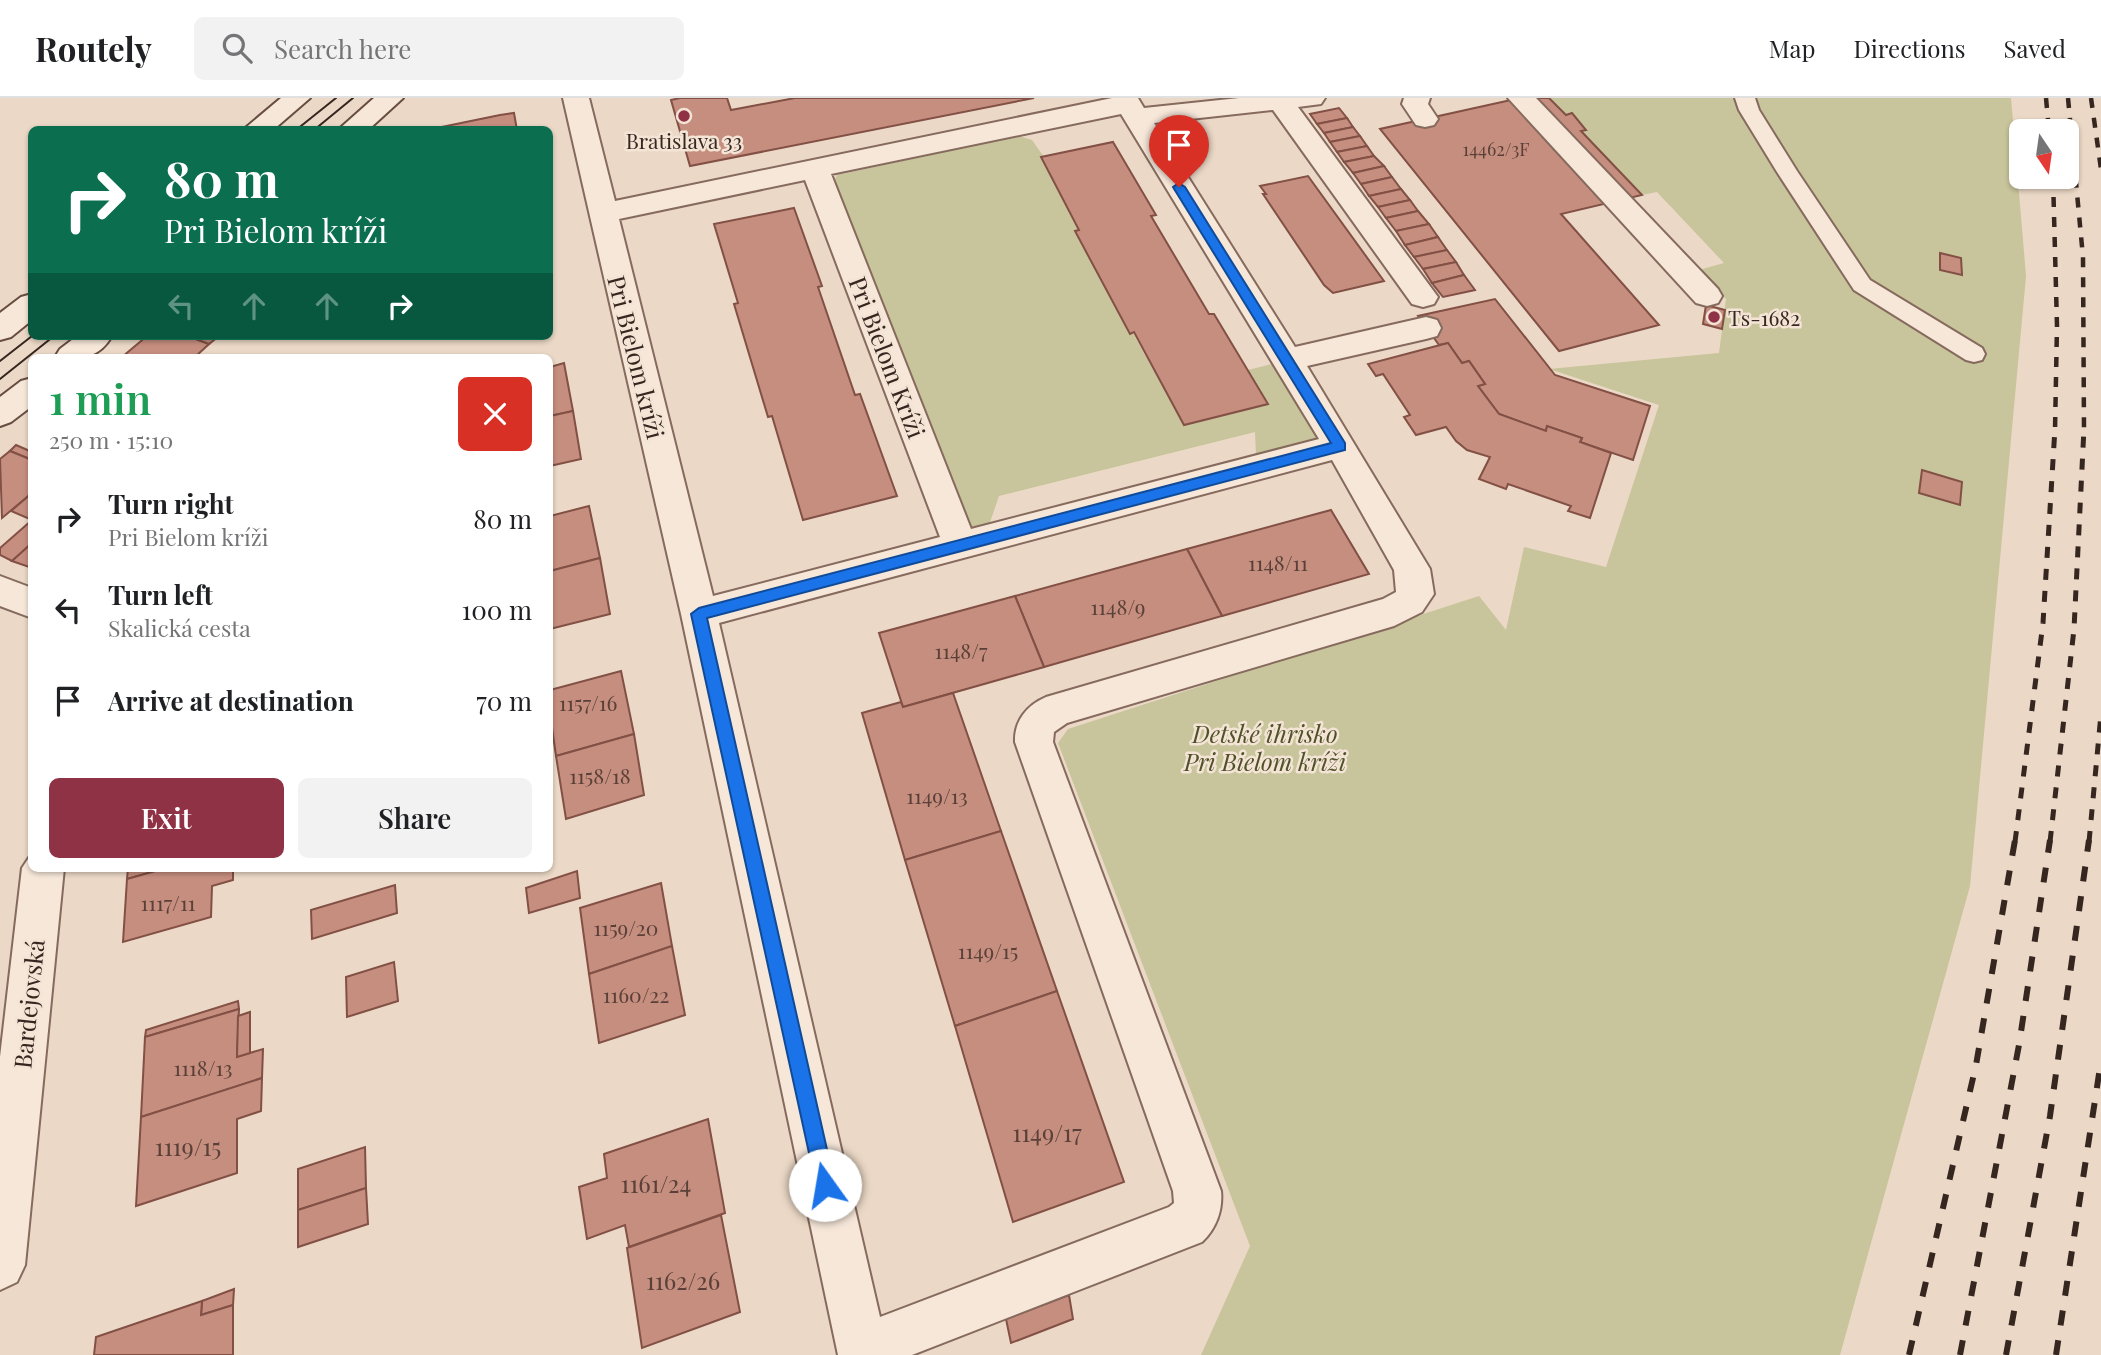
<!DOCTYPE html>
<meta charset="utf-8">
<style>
:root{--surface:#fff;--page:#f2f2f2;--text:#202124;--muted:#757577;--line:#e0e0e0;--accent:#8f3246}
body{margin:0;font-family:"Playfair Display",serif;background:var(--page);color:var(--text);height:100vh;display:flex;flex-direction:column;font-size:26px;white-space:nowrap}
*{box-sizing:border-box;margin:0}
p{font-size:23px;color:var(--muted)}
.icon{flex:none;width:38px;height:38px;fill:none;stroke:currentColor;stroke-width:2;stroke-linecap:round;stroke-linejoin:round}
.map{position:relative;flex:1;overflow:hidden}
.details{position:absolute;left:28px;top:256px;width:525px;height:518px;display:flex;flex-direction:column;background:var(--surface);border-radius:10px;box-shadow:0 2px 5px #0004}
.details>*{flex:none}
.top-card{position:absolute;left:28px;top:28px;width:525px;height:214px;border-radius:10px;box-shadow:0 2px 5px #0004;background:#0b6e4f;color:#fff;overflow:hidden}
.needle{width:46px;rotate:167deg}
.fabs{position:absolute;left:2009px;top:21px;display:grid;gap:14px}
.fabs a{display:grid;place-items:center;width:70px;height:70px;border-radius:10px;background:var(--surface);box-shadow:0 2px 5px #0004;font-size:35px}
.pin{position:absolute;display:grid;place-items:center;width:60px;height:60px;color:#fff;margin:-72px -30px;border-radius:50% 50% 50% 0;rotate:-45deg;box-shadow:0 0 7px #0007}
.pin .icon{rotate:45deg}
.me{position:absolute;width:77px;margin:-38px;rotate:347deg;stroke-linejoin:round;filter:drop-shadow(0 0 5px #0008)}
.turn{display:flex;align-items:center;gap:24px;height:147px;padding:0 21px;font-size:32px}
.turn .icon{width:91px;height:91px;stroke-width:2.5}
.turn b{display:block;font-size:49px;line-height:60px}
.lanes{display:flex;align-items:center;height:66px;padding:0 21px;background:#0003;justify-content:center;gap:35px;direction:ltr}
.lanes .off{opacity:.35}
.round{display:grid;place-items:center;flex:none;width:74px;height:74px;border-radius:10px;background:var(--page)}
.overview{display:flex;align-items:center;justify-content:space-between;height:119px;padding:0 21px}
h1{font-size:42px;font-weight:600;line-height:52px;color:#1e9e55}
.cta{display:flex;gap:14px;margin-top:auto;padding:14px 21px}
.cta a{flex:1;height:80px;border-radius:10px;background:var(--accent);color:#fff;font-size:28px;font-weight:600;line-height:80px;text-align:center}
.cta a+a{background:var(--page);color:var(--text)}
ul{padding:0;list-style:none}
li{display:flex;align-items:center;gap:21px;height:91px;padding:0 21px}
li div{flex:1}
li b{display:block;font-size:26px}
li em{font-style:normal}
header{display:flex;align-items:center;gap:42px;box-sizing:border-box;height:98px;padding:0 35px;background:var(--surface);border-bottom:2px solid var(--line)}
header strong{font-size:33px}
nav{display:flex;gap:38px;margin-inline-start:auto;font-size:24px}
.search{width:490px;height:63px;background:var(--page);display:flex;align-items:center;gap:18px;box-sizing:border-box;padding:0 24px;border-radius:10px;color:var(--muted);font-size:26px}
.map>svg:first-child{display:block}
</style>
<header>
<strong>Routely</strong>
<div class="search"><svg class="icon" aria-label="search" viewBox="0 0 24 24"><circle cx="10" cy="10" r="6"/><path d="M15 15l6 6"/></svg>Search here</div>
<nav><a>Map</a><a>Directions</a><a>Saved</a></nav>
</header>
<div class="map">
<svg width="2101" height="1257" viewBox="0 0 2101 1257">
<rect width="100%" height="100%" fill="#ebd8c6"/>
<g fill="#c8c49b">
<path d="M1549,0H2011L2026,178L1970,788L1840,1257H1201L1250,1148L1058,645L1068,631L1479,498L1506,532L1524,449L1606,469L1659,307L1549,271L1719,255L1726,201L1699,172L1724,165L1657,94L1642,97L1581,33L1586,32L1572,16L1566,17Z"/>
<path d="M1019,38L1032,42L1044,59L1041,60L1079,132L1076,133L1184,327L1267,306L1248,272L1276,265L1322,340L1256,357L1255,334L999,398L989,427L967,432L834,83L837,77Z"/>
</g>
<g fill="#c68e7f" stroke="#825045" stroke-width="2">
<path d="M680,0H727L731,12L795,0H1034L690,68L671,2Z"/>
<path d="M1520,0H1549L1566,17L1572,15L1586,32L1581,33L1642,97L1561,116L1659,227L1559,253L1380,31Z"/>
<path d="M1339,10L1347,20L1317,26L1310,16Z"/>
<path d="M514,15L517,32H427L500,17Z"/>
<path d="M1347,20L1353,29L1324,35L1317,26Z"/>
<path d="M1353,29L1360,38L1330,44L1324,35Z"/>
<path d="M1360,38L1367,48L1337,54L1330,44Z"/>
<path d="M1113,44L1156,117L1151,118L1209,216H1214L1268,306L1184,327L1134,234L1130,236L1075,133L1079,132L1041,59Z"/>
<path d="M1367,48L1374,58L1344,64L1337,54Z"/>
<path d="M1374,58L1384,68L1353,75L1344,64Z"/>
<path d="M1384,68L1392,79L1361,86L1353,75Z"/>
<path d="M1308,78L1384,183L1333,195L1324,187L1263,96H1266L1260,88Z"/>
<path d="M1392,79L1401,91L1369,98L1361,86Z"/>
<path d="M1401,91L1410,102L1378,109L1369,98Z"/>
<path d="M1410,102L1418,113L1386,120L1378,109Z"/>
<path d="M794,110L822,188L818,189L855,297L860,296L897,398L803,422L772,318L768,319L734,206L738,205L714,126Z"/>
<path d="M1418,113L1429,126L1396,133L1386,120Z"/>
<path d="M1429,126L1438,139L1405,147L1396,133Z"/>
<path d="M1438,139L1447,152L1414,159L1405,147Z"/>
<path d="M1447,152L1456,164L1423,171L1414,159Z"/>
<path d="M1940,155L1961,160L1962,177L1940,172Z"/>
<path d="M1456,164L1464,177L1432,185L1423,171Z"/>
<path d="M1464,177L1475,192L1443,199L1432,185Z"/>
<path d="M1495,201L1555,277L1650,308L1633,362L1580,344L1582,340L1547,328L1546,333L1499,316L1478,288L1485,286L1469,263L1462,265L1448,245L1439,247L1418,218Z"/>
<path d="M1706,207L1725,212L1722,231L1703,226Z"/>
<path d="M147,238H188L209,246L195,259H122Z"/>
<path d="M188,238H219L209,246Z"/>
<path d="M1448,245L1462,265L1469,263L1485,286L1478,288L1499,316L1546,333L1547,328L1582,340L1580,344L1611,355L1590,420L1568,413L1571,408L1508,386L1506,391L1479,381L1490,359L1467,352L1456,343L1446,329L1416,337L1404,319L1410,317L1383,276L1376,278L1368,266Z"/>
<path d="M564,265L573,313L550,318V269Z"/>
<path d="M573,313L581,361L550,368V318Z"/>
<path d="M16,347L32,354V362L10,353Z"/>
<path d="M10,353L32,362V395L2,420L0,361Z"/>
<path d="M1922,372L1962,384L1960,407L1919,395Z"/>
<path d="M32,395V422L11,413Z"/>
<path d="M589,408L600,460L550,473V418Z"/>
<path d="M1331,412L1369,476L1222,518L1187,451Z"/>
<path d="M32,422V445L12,463L0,457V450Z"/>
<path d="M32,445V467L29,469L12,463Z"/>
<path d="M1187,451L1222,518L1044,569L1015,498Z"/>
<path d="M600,460L610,516L550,531V473Z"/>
<path d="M1015,498L1044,569L903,609L879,535Z"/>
<path d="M621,573L634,636L556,658L550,616V592Z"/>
<path d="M953,595L1001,733L905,762L862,615L901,604L903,609Z"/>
<path d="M634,636L644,697L566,721L556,658Z"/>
<path d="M1001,733L1057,893L955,928L905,762Z"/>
<path d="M128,770H166L127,781Z"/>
<path d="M166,770H233V782L212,788L211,819L123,844L127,781Z"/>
<path d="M577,773L580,800L529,815L526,790Z"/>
<path d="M661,785L672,848L589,876L580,810Z"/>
<path d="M395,787L397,815L312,841L311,812Z"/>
<path d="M672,848L685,917L599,945L589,876Z"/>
<path d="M394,864L398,903L347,919L346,879Z"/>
<path d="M1057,893L1124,1084L1013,1124L955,928Z"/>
<path d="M238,903L239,911L145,939L146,932Z"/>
<path d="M239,911L237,959L263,951L262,980L141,1019L145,939Z"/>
<path d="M250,914V955L237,959L238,918Z"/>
<path d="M262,980L261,1013L237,1021V1075L136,1108L141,1019Z"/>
<path d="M708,1021L725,1115L629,1149L625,1127L587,1141L579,1089L607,1080L604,1056Z"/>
<path d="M365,1049L366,1090L298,1112V1071Z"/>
<path d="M366,1090L368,1126L298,1149V1112Z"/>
<path d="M721,1117L740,1214L642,1250L627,1150Z"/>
<path d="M234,1191L233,1207L201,1217L202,1203Z"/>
<path d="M1069,1197L1073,1221L1011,1245L1006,1221Z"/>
<path d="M202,1203L201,1217L233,1207V1257H94L96,1239Z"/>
</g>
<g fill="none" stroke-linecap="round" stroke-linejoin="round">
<defs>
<path id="lane" d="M1735,0H1755L1759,12L1797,73L1870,182L1982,250L1985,256L1982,262L1974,264L1966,262L1854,192L1777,74L1739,12Z"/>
<g id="street">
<path d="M563,0H589L615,103L1112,0H1138L1144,10L1239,0H1325L1321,6L1298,9L1438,199L1434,206L1423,209L1412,206L1273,12L1154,25L1295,249L1426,219L1437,222L1441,230L1437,238L1426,241L1307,268L1430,471L1434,496L1422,514L1394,528L1067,625L1054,634L1053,644L1221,1093C1223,1112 1216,1131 1202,1144L912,1257H838L681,516ZM1121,16L1319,341L971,431L831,76ZM805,82L940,439L713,498L619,121ZM1332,362L1394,472L1396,494L1383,501L1046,599C1027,607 1014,623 1015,644L1173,1093L1174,1105L1169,1109L880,1219L719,525Z"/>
<path d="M1404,0H1430L1428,6L1438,21L1434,27L1425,29L1416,27L1402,6Z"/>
<path d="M1508,0H1536L1718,191L1722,198L1718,205L1707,208L1696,205Z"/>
<path d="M0,478L32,490V520L0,508Z"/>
<path d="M32,755V770H64L25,1167L17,1184L0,1192V959L22,770Z"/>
</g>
<g id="secondary">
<path d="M281,0H310L273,32H243Z"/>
<path d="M374,0H403L368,32H338Z"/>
<path d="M32,196V222L11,239L0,242V215L21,199Z"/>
<path d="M77,238H112C97,263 81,259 55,259L60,251Z"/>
<path d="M32,280V308L11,324L0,328V299L21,283Z"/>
</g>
</defs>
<use href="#lane" stroke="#856a5d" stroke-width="4"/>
<use href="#street" stroke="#856a5d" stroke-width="4"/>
<use href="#secondary" stroke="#674c40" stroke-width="4"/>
<use href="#lane" fill="#f6e7d9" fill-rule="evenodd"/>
<use href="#street" fill="#f6e7d9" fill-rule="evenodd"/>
<use href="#secondary" fill="#f6e7d9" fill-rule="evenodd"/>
<g stroke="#362620" stroke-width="2">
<path d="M296,32L336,0"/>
<path d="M314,32L353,0"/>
<path d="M0,263L32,238"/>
<path d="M0,281L54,238"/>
</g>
<g stroke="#362620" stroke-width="4.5" stroke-dasharray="10 10" stroke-linecap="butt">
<path d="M2046,0L2049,33"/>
<path d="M2068,0L2083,159L2084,332"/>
<path d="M2091,0L2101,71"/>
<path d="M2053,79L2057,228L2055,332"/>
</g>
<g stroke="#362620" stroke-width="5" stroke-dasharray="11 11" stroke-linecap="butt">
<path d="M2015,744L2043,525L2055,330"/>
<path d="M2050,744L2074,531L2084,330"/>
<path d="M2089,744L2101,616"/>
</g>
<g stroke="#362620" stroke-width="6" stroke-dasharray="15 15" stroke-linecap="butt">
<path d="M1909,1257L1976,967L2015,742"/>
<path d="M1960,1257L2019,947L2050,742"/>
<path d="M2006,1257L2050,1018L2089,742"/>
<path d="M2056,1257L2101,963"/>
</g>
</g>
<path fill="#1a73e8" stroke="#114b97" stroke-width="2" d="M1179,85L1185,89L1345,345V352L707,520L835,1087L832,1094L825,1097L819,1094L816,1087L691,516L699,510L1331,345L1173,89Z"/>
<g fill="#8f3246" stroke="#f3e4d5" stroke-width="2.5">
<circle cx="684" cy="18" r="7"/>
<circle cx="1714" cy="219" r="7"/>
</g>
<g text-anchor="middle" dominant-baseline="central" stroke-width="5" stroke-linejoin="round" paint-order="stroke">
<g font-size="18" fill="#5a4038">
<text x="1496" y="51">14462/3F</text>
</g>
<g font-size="21" fill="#362620" stroke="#f3e4d5">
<text x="684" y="42">Bratislava 33</text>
<text x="1728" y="219" text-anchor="start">Ts-1682</text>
</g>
<g font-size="21" fill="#5a4038">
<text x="1278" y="464">1148/11</text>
<text x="1118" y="508">1148/9</text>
<text x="961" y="552">1148/7</text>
<text x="588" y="604">1157/16</text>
<text x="600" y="677">1158/18</text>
<text x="937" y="697">1149/13</text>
<text x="168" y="804">1117/11</text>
<text x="626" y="829">1159/20</text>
<text x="988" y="852">1149/15</text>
<text x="636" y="896">1160/22</text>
<text x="203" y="969">1118/13</text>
</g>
<g font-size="24" fill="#362620" stroke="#f3e4d5">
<text transform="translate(637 259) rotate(76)">Pri Bielom kríži</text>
<text transform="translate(888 259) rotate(69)">Pri Bielom Kríži</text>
<text transform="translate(28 906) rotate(-84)">Bardejovská</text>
</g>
<g font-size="24" font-style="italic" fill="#4f5128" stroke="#f3e4d5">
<text x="1265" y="635">Detské ihrisko<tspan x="1265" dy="28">Pri Bielom kríži</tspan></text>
</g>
<g font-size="24" fill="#5a4038">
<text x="1047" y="1034">1149/17</text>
<text x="188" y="1048">1119/15</text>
<text x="656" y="1085">1161/24</text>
<text x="683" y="1182">1162/26</text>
</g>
</g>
</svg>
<div class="fabs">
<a><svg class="needle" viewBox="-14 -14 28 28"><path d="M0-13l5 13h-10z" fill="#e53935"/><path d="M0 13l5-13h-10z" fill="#757577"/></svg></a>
</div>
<div class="pin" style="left:1179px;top:89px;background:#d93025"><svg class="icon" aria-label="arrive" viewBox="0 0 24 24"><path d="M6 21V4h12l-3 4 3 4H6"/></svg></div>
<svg class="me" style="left:825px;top:1087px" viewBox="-20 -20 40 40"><circle r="19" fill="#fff"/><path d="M0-13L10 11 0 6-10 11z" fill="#1a73e8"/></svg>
<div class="top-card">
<div class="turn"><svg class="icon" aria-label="right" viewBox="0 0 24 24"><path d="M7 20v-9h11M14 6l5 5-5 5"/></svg><div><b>80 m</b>Pri Bielom kríži</div></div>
<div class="lanes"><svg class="icon off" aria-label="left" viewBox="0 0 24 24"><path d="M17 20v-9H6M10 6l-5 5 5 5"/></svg><svg class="icon off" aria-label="ahead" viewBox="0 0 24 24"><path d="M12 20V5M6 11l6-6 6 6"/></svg><svg class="icon off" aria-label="ahead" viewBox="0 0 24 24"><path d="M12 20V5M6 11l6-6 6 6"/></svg><svg class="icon" aria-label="right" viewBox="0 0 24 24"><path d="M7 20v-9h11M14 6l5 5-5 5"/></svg></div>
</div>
<section class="details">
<div class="overview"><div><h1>1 min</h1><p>250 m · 15:10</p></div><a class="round" style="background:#d93025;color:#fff"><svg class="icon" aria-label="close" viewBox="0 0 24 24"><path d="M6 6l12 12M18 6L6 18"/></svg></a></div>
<ul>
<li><svg class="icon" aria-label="right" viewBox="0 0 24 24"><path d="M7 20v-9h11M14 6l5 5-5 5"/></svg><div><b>Turn right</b><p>Pri Bielom kríži</p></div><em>80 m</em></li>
<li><svg class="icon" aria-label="left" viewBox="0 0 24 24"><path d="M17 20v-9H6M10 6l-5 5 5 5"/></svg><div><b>Turn left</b><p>Skalická cesta</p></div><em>100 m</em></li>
<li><svg class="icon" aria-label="arrive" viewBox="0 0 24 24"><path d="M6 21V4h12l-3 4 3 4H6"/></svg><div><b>Arrive at destination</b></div><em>70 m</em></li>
</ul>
<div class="cta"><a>Exit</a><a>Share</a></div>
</section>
</div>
